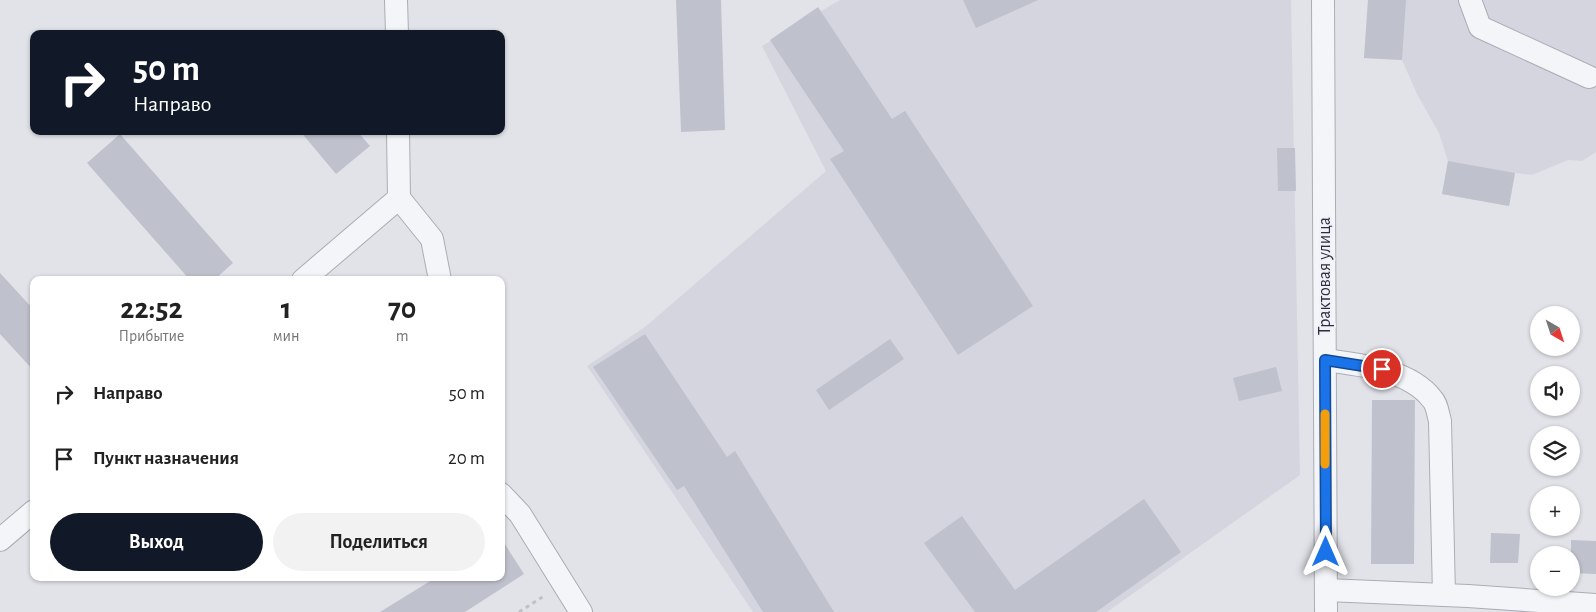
<!DOCTYPE html>
<html lang="ru">
<meta charset="utf-8">
<style>
:root{--surface:#fff;--page:#f2f2f2;--text:#222;--muted:#767676;--accent:#111827}
body{margin:0;font-family:"Alegreya Sans",sans-serif;background:var(--page);color:var(--text);height:100vh;display:flex;flex-direction:column;font-size:19px;white-space:nowrap}
*{box-sizing:border-box;margin:0}
p{font-size:16px;color:var(--muted)}
.icon{flex:none;width:28px;height:28px;fill:none;stroke:currentColor;stroke-width:2;stroke-linecap:round;stroke-linejoin:round}
.map{position:relative;flex:1;overflow:hidden}
.drawer{position:absolute;left:30px;top:276px;width:475px;height:305px;display:flex;flex-direction:column;background:var(--surface);border-radius:10px;box-shadow:0 1px 4px #0004}
.drawer>*{flex:none}
.guide{position:absolute;left:30px;top:30px;width:475px;height:105px;border-radius:10px;box-shadow:0 1px 4px #0004;background:#111827;color:#fff;overflow:hidden}
.needle{width:32px;rotate:141deg}
.tools{position:absolute;left:1530px;top:306px;display:grid;gap:10px}
.tools a{display:grid;place-items:center;width:50px;height:50px;border-radius:50%;background:var(--surface);box-shadow:0 1px 4px #0004;font-size:25px}
.pin{position:absolute;display:grid;place-items:center;width:42px;height:42px;color:#fff;margin:-21px;border:2px solid #fff;border-radius:50%;box-shadow:0 1px 5px #0007}
.me{position:absolute;width:55px;margin:-28px;rotate:0deg;stroke-linejoin:round;filter:drop-shadow(0 0 4px #0008)}
.turn{display:flex;align-items:center;gap:18px;height:105px;padding:0 20px;font-size:22px}
.turn .icon{width:65px;height:65px;stroke-width:2.5}
.turn b{display:block;font-size:35px;line-height:42px}
.eta{display:flex;justify-content:space-evenly;align-items:center;height:85px;text-align:center}
.eta b{font-size:30px;font-weight:700;line-height:35px}
.action{display:flex;gap:10px;margin-top:auto;padding:10px 20px}
.action a{flex:1;height:58px;border-radius:30px;background:var(--accent);color:#fff;font-size:20px;font-weight:700;line-height:58px;text-align:center}
.action a+a{background:var(--page);color:var(--text)}
ul{padding:0;list-style:none}
li{display:flex;align-items:center;gap:15px;height:65px;padding:0 20px}
li div{flex:1}
li b{display:block;font-size:19px}
li em{font-style:normal}
.map>svg:first-child{display:block}
</style>
<div class="map">
<svg width="1596" height="612" viewBox="0 0 1596 612">
<rect width="100%" height="100%" fill="#e2e3e9"/>
<g fill="#d4d5de">
<path d="M840,0H1291L1300,475L1107,612H753L587,366L645,327L826,171L762,46Z"/>
<path d="M1368,0H1596V152L1582,161L1568,160L1532,175L1515,173L1509,206L1442,194L1448,161L1439,133L1417,94L1402,60L1364,58Z"/>
</g>
<g fill="#bfc1cc">
<path d="M676,0H721L725,130L681,132Z"/>
<path d="M963,0H1038L976,28Z"/>
<path d="M1368,0H1406L1402,60L1364,58Z"/>
<path d="M818,7L892,119L905,111L1033,306L958,355L830,159L844,151L770,40Z"/>
<path d="M300,131H357L370,146L336,174Z"/>
<path d="M120,134L233,263L214,280H190L87,163Z"/>
<path d="M1277,148H1295L1296,191H1278Z"/>
<path d="M1448,161L1515,173L1509,206L1442,194Z"/>
<path d="M0,273L34,310V371L0,334Z"/>
<path d="M645,334L727,457L735,451L834,612H763L684,486L677,490L593,367Z"/>
<path d="M890,339L904,359L829,410L816,390Z"/>
<path d="M1276,367L1282,391L1239,401L1233,378Z"/>
<path d="M1372,400H1415L1414,564H1371Z"/>
<path d="M1144,499L1181,552L1096,612H975L924,543L962,516L1015,590Z"/>
<path d="M1491,533L1520,534L1518,563H1490Z"/>
<path d="M501,538L524,574L465,612H380L435,578H501Z"/>
<path d="M1571,540L1596,541V574L1571,573Z"/>
</g>
<g fill="none" stroke-linecap="round" stroke-linejoin="round">
<defs>
<g id="minor">
<path d="M396,0L397,34"/>
<path d="M1323,0L1326,612"/>
<path d="M1470,0L1480,27L1589,77"/>
<path d="M399,198L432,239L440,280"/>
<path d="M303,280L399,198L398,131"/>
<path d="M1325,360C1359,365 1409,369 1432,399C1437,404 1438,414 1440,421L1444,595"/>
<path d="M501,494L520,514L581,612"/>
<path d="M0,540L34,511"/>
<path d="M1326,590L1468,596L1596,605"/>
</g>
</defs>
<use href="#minor" stroke="#abadb6" stroke-width="24"/>
<path stroke="#c0c1c8" stroke-width="3" stroke-dasharray="4 4" stroke-linecap="butt" d="M519,612L544,596"/>
<use href="#minor" stroke="#f4f5f8" stroke-width="22"/>
</g>
<g fill="none" stroke-linecap="round" stroke-linejoin="round">
<defs>
<path id="route" d="M1326,552L1325,360L1382,369"/>
</defs>
<use href="#route" stroke="#114b97" stroke-width="12"/>
<use href="#route" stroke="#1a73e8" stroke-width="9"/>
<path stroke="#f59e0b" stroke-width="9" d="M1325,414V464"/>
</g>
<g text-anchor="middle" dominant-baseline="central" stroke-width="4" stroke-linejoin="round" paint-order="stroke">
<g font-size="18" fill="#2b2e40" stroke="#f1f2f7">
<text transform="translate(1325 276) rotate(-90)">Трактовая улица</text>
</g>
</g>
</svg>
<div class="tools">
<a><svg class="needle" viewBox="-14 -14 28 28"><path d="M0-13l5 13h-10z" fill="#e53935"/><path d="M0 13l5-13h-10z" fill="#767676"/></svg></a>
<a><svg class="icon" aria-label="sound" viewBox="0 0 24 24"><path d="M4 9h4l5-4v14l-5-4H4zM17 9q2 3 0 6"/></svg></a>
<a><svg class="icon" aria-label="layers" viewBox="0 0 24 24"><path d="M12 4l9 5-9 5-9-5zM3 14l9 5 9-5"/></svg></a>
<a>+</a>
<a>−</a>
</div>
<div class="pin" style="left:1382px;top:369px;background:#d93025"><svg class="icon" aria-label="arrive" viewBox="0 0 24 24"><path d="M6 21V4h12l-3 4 3 4H6"/></svg></div>
<svg class="me" style="left:1326px;top:552px" viewBox="-20 -20 40 40"><path d="M0-17L14 15 0 8-14 15z" fill="#1a73e8" stroke="#fff" stroke-width="4"/></svg>
<div class="guide">
<div class="turn"><svg class="icon" aria-label="right" viewBox="0 0 24 24"><path d="M7 20v-9h11M14 6l5 5-5 5"/></svg><div><b>50 m</b>Направо</div></div>
</div>
<section class="drawer">
<div class="eta">
<div><b>22:52</b><p>Прибытие</p></div>
<div><b>1</b><p>мин</p></div>
<div><b>70</b><p>m</p></div>
</div>
<ul>
<li><svg class="icon" aria-label="right" viewBox="0 0 24 24"><path d="M7 20v-9h11M14 6l5 5-5 5"/></svg><div><b>Направо</b></div><em>50 m</em></li>
<li><svg class="icon" aria-label="arrive" viewBox="0 0 24 24"><path d="M6 21V4h12l-3 4 3 4H6"/></svg><div><b>Пункт назначения</b></div><em>20 m</em></li>
</ul>
<div class="action"><a>Выход</a><a>Поделиться</a></div>
</section>
</div>
